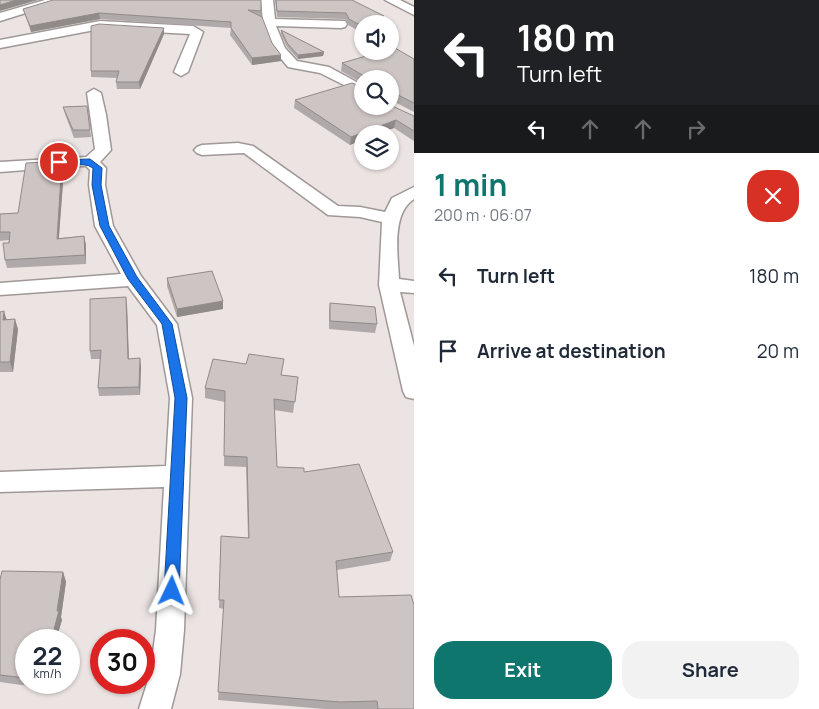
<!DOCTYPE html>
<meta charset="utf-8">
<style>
:root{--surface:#fff;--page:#f2f2f3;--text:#1f2937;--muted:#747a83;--accent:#0f766e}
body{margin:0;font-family:Manrope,sans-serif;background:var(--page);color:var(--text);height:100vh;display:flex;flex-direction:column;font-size:19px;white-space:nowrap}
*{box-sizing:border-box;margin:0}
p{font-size:16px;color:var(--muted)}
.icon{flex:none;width:28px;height:28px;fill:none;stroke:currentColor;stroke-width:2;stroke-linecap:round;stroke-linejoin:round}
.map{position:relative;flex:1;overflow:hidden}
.sheet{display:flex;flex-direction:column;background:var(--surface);width:405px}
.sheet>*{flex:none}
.hud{background:#202124;color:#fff;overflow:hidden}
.tools{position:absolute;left:354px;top:15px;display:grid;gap:10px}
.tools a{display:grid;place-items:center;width:45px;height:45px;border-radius:50%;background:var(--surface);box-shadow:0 1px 4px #0004;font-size:25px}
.speed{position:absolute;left:15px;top:629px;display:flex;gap:10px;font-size:25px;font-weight:700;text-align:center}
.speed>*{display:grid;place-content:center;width:65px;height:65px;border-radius:50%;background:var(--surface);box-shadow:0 1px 4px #0004;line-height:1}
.speed small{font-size:12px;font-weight:400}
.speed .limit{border:8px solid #d22;background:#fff;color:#111}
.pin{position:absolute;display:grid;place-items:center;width:42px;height:42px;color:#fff;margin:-21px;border:2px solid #fff;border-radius:50%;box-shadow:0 1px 5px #0007}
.me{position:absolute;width:55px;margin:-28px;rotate:2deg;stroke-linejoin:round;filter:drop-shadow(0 0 4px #0008)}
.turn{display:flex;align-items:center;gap:18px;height:105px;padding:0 20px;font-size:22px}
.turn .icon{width:65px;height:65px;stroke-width:2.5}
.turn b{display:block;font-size:35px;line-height:42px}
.lanes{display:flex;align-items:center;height:48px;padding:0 20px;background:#0003;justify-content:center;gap:25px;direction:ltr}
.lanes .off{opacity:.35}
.round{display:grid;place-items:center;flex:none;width:52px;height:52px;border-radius:20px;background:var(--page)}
.summary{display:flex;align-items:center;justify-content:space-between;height:85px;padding:0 20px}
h1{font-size:30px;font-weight:700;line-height:38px;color:var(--accent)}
.button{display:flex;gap:10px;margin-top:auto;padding:10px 20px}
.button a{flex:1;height:58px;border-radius:20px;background:var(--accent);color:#fff;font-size:20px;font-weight:700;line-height:58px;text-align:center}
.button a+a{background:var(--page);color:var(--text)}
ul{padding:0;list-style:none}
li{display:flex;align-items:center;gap:15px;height:75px;padding:0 20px}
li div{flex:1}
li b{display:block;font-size:19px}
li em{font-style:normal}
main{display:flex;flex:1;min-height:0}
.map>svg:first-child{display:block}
</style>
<main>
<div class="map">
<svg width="414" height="709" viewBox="0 0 414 709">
<rect width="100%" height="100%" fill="#ebe4e3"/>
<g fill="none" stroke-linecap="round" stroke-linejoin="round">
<defs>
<g id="minor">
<path d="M45,0H63L61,2L0,21V13Z"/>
<path d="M261,0H273L275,19L345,21L347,24L345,27L341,28L276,26L285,48L297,61L329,67L362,85V94L320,73L288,67L273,49L263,22Z"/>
<path d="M385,0H400L414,7V15Z"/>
<path d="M100,21L193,26L203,32L188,72L181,76L174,72L190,34L100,29L0,48V40Z"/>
<path d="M94,89L101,93L106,115L111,150L100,162L106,168L105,185L113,226L141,276L177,324L192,398L184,630L180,674L171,709H139L150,674L156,630L164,487L0,492V472L166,466L170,398L157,325L128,286L0,295V283L121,274L95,226L89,185L90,170L86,166H79L0,172V162L86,157L95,149L87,93Z"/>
<path d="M238,143L253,146L338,206L360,207L385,212L392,198L414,187V199C391,214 398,255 399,279L414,281V293L400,292L414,346V399L406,397L403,391L379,285L382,222L360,217L328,215L244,153L202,155L197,153L194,150L197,147L202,145Z"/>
</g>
</defs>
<use href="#minor" stroke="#9f9897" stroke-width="3"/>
<use href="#minor" fill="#fff" fill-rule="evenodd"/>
</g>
<g fill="#b0a9a9">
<path d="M53,0L261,11V17L272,43L281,55V61L252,65L230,35L231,28L100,19L31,32L25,15L23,9Z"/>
<path d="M275,0H352L383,22L379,24H362L357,30L348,25L345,19L277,17Z"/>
<path d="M281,30L324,52L323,56L298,59L287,47L281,34Z"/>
<path d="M164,34L140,89H117L116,82L117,78L91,77V71Z"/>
<path d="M414,59V112L391,100L390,79H362V83L341,71L342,63Z"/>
<path d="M295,100L362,106L414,116V141L394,128L362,134V140L350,145L294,108Z"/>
<path d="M87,106L91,137L74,138L65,114L63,107Z"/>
<path d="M62,161L64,169L59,238L84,236L86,245V264L7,268L5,260L9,240L0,241V214L18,213Z"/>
<path d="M167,278L223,309L177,317L167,286Z"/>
<path d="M330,303L377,324L375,333L329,329V311Z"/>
<path d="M127,305L129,359L141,366L140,395L99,396L98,388L100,359H91L90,351Z"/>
<path d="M0,312L7,319L18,329L13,372H0Z"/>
<path d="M282,375L298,377L293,413L274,410L277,467L304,472L393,552L390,561L337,570L339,597L414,709H325L218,700L224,609L219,608L221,536L248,538L246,467L224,466L225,402L205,398V388Z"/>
<path d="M63,572L66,582L61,617L62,620L56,640H26V682H45L43,688L0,682V580Z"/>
</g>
<g fill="#908a89">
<path d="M16,0H38L0,11V5Z"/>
<path d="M99,13L100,19L31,32L30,26Z"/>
<path d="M384,16L383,22L379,24H362V28L357,30L358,24Z"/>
<path d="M164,28V34L140,89L139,82Z"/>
<path d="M324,52L323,56L298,59V55Z"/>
<path d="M281,55V61L252,65V58Z"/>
<path d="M392,92L391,100H390V93Z"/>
<path d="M396,120L394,128L379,134H362V140L350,145L351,137Z"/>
<path d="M62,161L64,169L58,247L57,239Z"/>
<path d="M84,236L86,245V264L85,255Z"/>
<path d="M126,297L127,305L129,367L128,359Z"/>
<path d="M223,301V309L177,317V309Z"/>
<path d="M4,311L7,321L3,320Z"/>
<path d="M15,319L18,329L13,372L10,362Z"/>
<path d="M140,358L141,366L140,395L139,387Z"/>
<path d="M63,572L66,582L61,617L62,620L56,640H51L57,611Z"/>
<path d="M41,682H45L43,688Z"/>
</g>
<g fill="#cdc5c4" stroke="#908a89">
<path d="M0,0H16L0,5Z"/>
<path d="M53,0H261V11L248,10L262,17L272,43L281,55L252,58L231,28V22L99,13L30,26L23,9Z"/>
<path d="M276,0H352L384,16L358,24L349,19L346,13L277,11Z"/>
<path d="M99,24L164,28L139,82H116L119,71H91V26Z"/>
<path d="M281,30L324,52L298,55L287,43Z"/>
<path d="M395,48L414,59V103L392,92L390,93V79H366L364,76L342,63L383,51H390V49Z"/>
<path d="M352,83L362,87V106H390V105L414,116V131L396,120L351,137L295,100Z"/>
<path d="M87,106L90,130H73L63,107Z"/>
<path d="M62,161L57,239L84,236L85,255L5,260L3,243H9L10,232H0V214L18,213L26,163Z"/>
<path d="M212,271L223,301L177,309L167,278Z"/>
<path d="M126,297L128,359L140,358L139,387L98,388L101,350L90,351V299Z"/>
<path d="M330,303L375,307L377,324L330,321Z"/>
<path d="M4,311L3,320L15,319L10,362H0V312Z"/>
<path d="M249,354L284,359L281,375L298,377L295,402L274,399L277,467L304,468V472L359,464L393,552L336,561L339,597L411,595L414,605V709H378L377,701L340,702L218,692L224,600H219L221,536L249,538L247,457L224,456L225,391L205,388L213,359L246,364Z"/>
<path d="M2,571L63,572L57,611H59L51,640H26V678L0,675V580Z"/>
</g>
<path fill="#1a73e8" stroke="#114b97" d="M90,159L102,168L101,185L109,226L137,277L172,324L187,398L179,591L177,596L172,598L166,596L164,591L175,398L162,324L128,279L100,226L92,185L93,168C82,160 66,170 55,162L59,160Z"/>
</svg>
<div class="tools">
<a><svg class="icon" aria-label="sound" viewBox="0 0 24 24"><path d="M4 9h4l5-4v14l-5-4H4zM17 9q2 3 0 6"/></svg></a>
<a><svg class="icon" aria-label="search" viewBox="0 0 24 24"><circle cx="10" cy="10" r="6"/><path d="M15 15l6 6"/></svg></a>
<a><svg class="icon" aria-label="layers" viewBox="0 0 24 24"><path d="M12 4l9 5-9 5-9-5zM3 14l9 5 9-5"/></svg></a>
</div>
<div class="speed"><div>22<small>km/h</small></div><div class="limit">30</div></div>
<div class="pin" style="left:59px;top:162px;background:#d93025"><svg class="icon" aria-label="arrive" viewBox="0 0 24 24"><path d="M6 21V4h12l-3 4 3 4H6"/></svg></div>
<svg class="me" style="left:172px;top:591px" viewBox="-20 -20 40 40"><path d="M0-17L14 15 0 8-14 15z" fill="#1a73e8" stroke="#fff" stroke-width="4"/></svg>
</div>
<section class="sheet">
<div class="hud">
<div class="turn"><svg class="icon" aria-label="left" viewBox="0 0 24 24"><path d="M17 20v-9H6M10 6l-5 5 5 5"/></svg><div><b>180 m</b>Turn left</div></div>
<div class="lanes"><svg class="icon" aria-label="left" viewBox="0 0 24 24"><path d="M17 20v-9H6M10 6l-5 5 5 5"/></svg><svg class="icon off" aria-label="ahead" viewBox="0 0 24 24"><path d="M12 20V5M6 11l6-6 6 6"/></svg><svg class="icon off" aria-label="ahead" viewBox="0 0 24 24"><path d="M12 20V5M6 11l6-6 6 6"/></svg><svg class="icon off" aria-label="right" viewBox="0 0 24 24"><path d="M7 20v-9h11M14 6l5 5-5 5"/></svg></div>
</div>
<div class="summary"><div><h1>1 min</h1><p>200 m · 06:07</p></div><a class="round" style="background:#d93025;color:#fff"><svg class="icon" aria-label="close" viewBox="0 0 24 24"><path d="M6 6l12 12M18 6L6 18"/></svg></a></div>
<ul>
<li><svg class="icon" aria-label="left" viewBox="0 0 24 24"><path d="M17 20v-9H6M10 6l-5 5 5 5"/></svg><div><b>Turn left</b></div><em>180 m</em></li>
<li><svg class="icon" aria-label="arrive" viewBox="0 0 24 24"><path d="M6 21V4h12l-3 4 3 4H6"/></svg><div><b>Arrive at destination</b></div><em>20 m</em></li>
</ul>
<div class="button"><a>Exit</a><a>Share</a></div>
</section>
</main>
